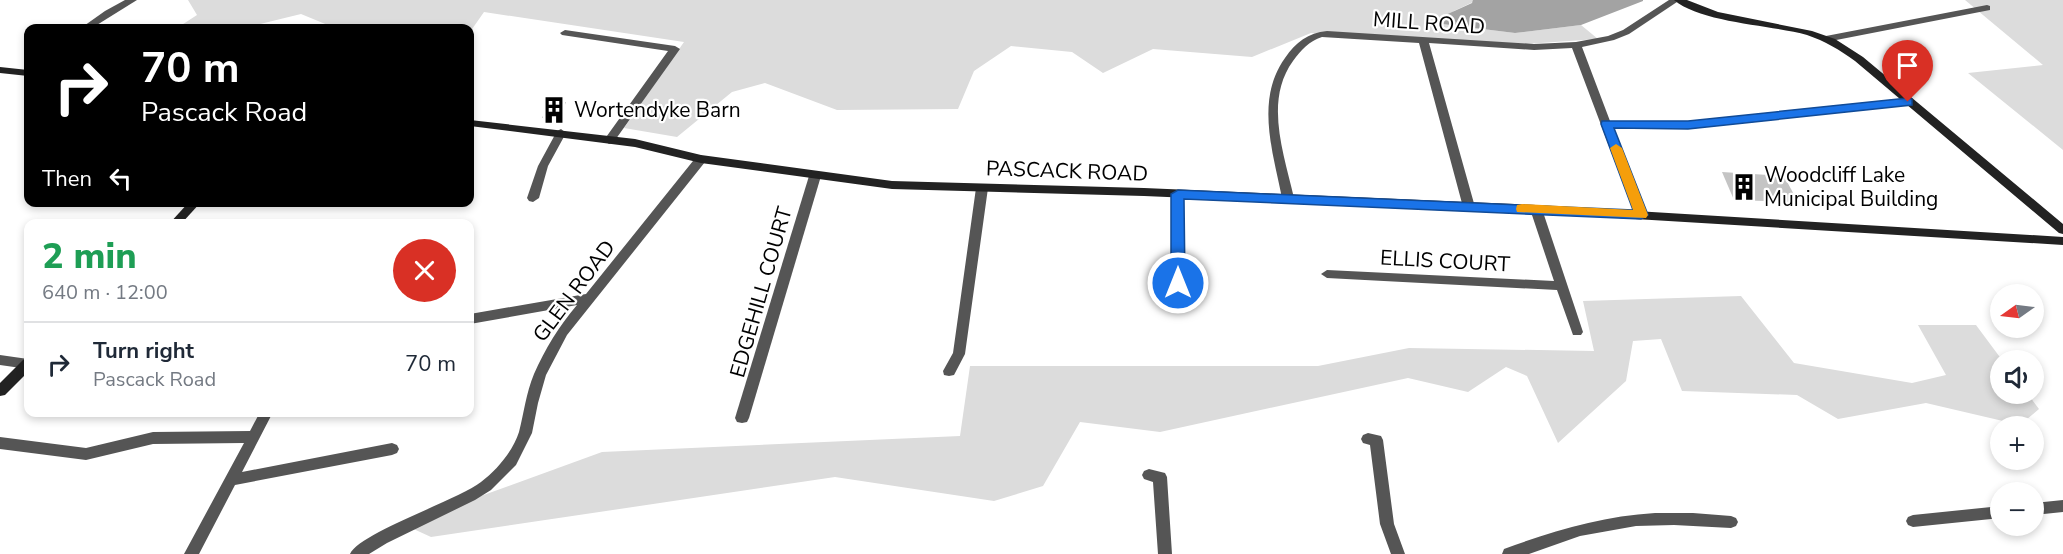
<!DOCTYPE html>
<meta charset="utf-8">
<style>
:root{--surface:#fff;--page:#f2f2f3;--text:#1f2937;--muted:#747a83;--line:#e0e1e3}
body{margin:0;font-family:"Nunito Sans",sans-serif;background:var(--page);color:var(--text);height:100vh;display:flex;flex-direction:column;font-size:22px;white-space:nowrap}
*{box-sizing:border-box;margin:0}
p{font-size:20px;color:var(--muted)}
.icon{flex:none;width:33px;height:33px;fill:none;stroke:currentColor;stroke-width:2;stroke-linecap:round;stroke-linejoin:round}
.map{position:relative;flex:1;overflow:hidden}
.sheet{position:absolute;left:24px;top:219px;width:450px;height:198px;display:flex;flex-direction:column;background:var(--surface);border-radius:12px;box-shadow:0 3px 9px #0003}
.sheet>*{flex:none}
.guide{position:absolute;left:24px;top:24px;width:450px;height:183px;border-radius:12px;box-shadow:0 3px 9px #0003;background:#000;color:#fff;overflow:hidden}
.needle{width:39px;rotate:256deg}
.fabs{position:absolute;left:1990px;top:284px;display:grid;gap:12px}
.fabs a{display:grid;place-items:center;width:54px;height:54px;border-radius:50%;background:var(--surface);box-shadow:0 3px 9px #0003;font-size:30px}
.pin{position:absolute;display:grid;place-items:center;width:51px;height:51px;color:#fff;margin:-62px -26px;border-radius:50% 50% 50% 0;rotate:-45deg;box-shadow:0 0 6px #0007}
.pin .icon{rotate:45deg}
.me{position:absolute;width:66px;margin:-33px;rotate:0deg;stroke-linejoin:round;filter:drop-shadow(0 0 4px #0008)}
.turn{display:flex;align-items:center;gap:21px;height:126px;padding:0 18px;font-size:27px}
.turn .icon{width:78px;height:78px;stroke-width:2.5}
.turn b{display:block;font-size:42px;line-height:51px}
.then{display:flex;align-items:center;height:57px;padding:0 18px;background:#0003;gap:12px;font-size:22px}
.round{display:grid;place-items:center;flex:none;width:63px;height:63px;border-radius:32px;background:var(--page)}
.summary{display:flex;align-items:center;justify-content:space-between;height:102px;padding:0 18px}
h1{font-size:36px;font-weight:800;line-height:45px;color:#1e9e55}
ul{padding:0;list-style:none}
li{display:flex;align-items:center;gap:18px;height:84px;padding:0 18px;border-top:2px solid var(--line)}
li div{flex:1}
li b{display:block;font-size:22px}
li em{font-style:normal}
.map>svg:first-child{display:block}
</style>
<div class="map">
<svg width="2063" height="554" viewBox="0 0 2063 554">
<rect width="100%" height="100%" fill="#fff"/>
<g fill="#dcdcdc">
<path d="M188,0H1473V2L1454,11L1442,24L1515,33L1581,25L1598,39L1526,44L1311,33L1252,57L1153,49L1103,73L1072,52L1011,46L974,71L958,109L837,110L765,83L732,92L677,137L624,128L684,42L484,12L470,32V28H335L301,14L244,28H177L197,15Z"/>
<path d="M1965,0H2063V150L1968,73L2043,65Z"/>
<path d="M1741,296L1794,363L1912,383L1946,375L1918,325H1976L2002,360L2001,393H2027L2039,409L2020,425L1926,403L1838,419L1797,395L1682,391L1661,339L1633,341L1626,381L1558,443L1527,376L1506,367L1468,392L1408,378L1160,432L1080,422L1043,486L994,501L835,477L431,537L407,526L445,509L602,452L960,436L970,366H1318L1409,348L1594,351L1583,301Z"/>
</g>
<path fill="#a3a3a3" d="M1473,0H1643V1L1581,25L1515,33L1442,24L1439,18L1472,3Z"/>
<g fill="#c4c4c4">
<path d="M549,102H566L560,118H542Z"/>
<path d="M1722,172L1784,176L1798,202L1734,200Z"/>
</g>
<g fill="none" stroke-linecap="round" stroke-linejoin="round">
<g fill="#555" fill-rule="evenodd">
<path d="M125,0H137L92,28H81L105,11Z"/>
<path d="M1669,0H1680L1629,34L1614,40L1582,47L1610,121L1688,122L1908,99L1913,102L1908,105L1688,128H1613L1647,215L1641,219L1635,215L1572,48L1534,50L1429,43L1475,207L1469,211L1463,207L1419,43L1322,37C1309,41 1301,50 1293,61C1264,101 1284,154 1294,198L1288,202L1282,198C1273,152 1255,100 1285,58C1296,42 1308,33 1327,31L1534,44L1576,42L1608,36L1623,30Z"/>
<path d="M1987,5L1990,6V10L1826,42L1821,39L1826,36Z"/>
<path d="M565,30L675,46L680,49L613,143L609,144L604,140L668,51L562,35L560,33Z"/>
<path d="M561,129L566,133L548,166L539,198L533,202L529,201L527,198L538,166L557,131Z"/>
<path d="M701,155L706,159L705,162L567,335L546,375L538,403L532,433L516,465L491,490L475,500L387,543L369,554H350C359,533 456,501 481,482C497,470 513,451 519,432C524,413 526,393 534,374C545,349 559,326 577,305L470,324V314L586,294L697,156Z"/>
<path d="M815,172L821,176L749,418L747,422L742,423L737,422L735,418L809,176Z"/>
<path d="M982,184L988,188L965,354L954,375L949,376L944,375L943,371L953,353L976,188Z"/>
<path d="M1178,190L1184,194V283L1172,305H1164L1162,302L1172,283V194Z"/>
<path d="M1536,205L1542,209L1583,332L1581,335H1573L1557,290L1327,278L1321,274L1327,270L1554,281L1530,209Z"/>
<path d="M0,355L28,359V369L0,365Z"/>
<path d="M260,412H273L242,472L392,443L397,445L399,449L397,453L392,455L235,485L199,554H184L244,443L153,444L86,460L0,449V437L86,448L153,432L250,431Z"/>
<path d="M1368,433L1381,436L1383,440L1394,524L1405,554H1391L1380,524L1370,445L1363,443L1361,439L1363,435Z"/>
<path d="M1149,469L1165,473L1167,477L1172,554H1158L1153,482L1144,479L1142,475L1144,471Z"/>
<path d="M2063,500V512L2034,515V503Z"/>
<path d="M2001,506V518L1913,527L1908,525L1906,521L1908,517L1913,515Z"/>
<path d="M1655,513H1693L1731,516L1736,518L1738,522L1736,526L1731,528L1674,525L1636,526L1580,536L1529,554H1502L1504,549C1553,531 1602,516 1655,513Z"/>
</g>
<g fill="#222" fill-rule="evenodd">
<path d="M1674,0H1687L1718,12L1812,31L1835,39L1863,57L2063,224V234L2059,233L1855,61C1840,50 1825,41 1807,35C1772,25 1701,23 1674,0Z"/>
<path d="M0,67L28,70V76L0,73Z"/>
<path d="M470,120L635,139L701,155L892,181L1144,188L1536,205L2063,237V245L1536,213L1144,196L892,189L701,163L635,147L470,126Z"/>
<path d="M189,202H201L181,224H169Z"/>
<path d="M28,359V372L5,395L0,396V383L23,360Z"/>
</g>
</g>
<path fill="#1a73e8" stroke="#114b97" stroke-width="1.5" d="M1908,98L1912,99V105L1688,129L1614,128L1648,215L1641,219L1184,199L1185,283L1178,288L1171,283V194L1178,190L1633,210L1601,124L1602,121H1688Z"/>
<path fill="#f59e0b" d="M1616,144L1622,148L1648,215L1646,218L1517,212L1516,209L1517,205L1522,204L1633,210L1610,148Z"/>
<defs>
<symbol id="building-bare" viewBox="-9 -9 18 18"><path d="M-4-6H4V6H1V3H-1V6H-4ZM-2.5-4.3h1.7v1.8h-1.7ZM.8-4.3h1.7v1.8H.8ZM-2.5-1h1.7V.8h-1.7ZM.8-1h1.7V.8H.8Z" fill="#000" stroke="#fff" stroke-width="2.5" paint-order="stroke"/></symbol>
</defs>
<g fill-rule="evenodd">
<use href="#building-bare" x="535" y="91" width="38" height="38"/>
<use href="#building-bare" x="1725" y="168" width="38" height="38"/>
</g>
<g text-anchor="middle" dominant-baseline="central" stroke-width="4.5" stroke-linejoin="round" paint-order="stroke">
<g font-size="21" fill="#000" stroke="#fff">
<text transform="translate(1429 23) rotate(4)">MILL ROAD</text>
<text transform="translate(1067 171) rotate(2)">PASCACK ROAD</text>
<text transform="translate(1445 261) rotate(3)">ELLIS COURT</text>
<text transform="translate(574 291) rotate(-53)">GLEN ROAD</text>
<text transform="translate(761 292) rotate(-74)">EDGEHILL COURT</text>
</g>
<g font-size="21" fill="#000" stroke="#fff" text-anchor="start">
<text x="574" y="110">Wortendyke Barn</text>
<text x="1764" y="175">Woodcliff Lake<tspan x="1764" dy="24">Municipal Building</tspan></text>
</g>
</g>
</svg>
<div class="fabs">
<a><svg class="needle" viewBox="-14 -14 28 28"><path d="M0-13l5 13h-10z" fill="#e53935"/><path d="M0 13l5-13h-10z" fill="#747a83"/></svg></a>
<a><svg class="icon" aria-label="sound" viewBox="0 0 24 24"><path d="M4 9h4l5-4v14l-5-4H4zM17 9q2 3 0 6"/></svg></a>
<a>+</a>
<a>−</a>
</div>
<div class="pin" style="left:1908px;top:102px;background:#d93025"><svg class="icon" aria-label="arrive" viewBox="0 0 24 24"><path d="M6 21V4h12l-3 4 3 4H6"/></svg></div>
<svg class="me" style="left:1178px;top:283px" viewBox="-20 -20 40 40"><circle r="17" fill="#1a73e8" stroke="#fff" stroke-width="3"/><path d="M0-11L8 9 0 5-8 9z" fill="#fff"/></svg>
<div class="guide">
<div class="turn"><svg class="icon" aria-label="right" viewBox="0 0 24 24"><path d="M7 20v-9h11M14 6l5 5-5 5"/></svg><div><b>70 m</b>Pascack Road</div></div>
<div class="then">Then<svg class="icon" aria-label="left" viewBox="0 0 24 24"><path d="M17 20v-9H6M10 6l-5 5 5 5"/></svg></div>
</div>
<section class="sheet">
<div class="summary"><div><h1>2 min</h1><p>640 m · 12:00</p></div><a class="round" style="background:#d93025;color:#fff"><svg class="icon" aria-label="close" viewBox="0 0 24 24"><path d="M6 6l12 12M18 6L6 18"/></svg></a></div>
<ul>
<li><svg class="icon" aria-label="right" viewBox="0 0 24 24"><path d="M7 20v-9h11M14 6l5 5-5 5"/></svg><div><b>Turn right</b><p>Pascack Road</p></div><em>70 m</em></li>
</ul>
</section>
</div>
